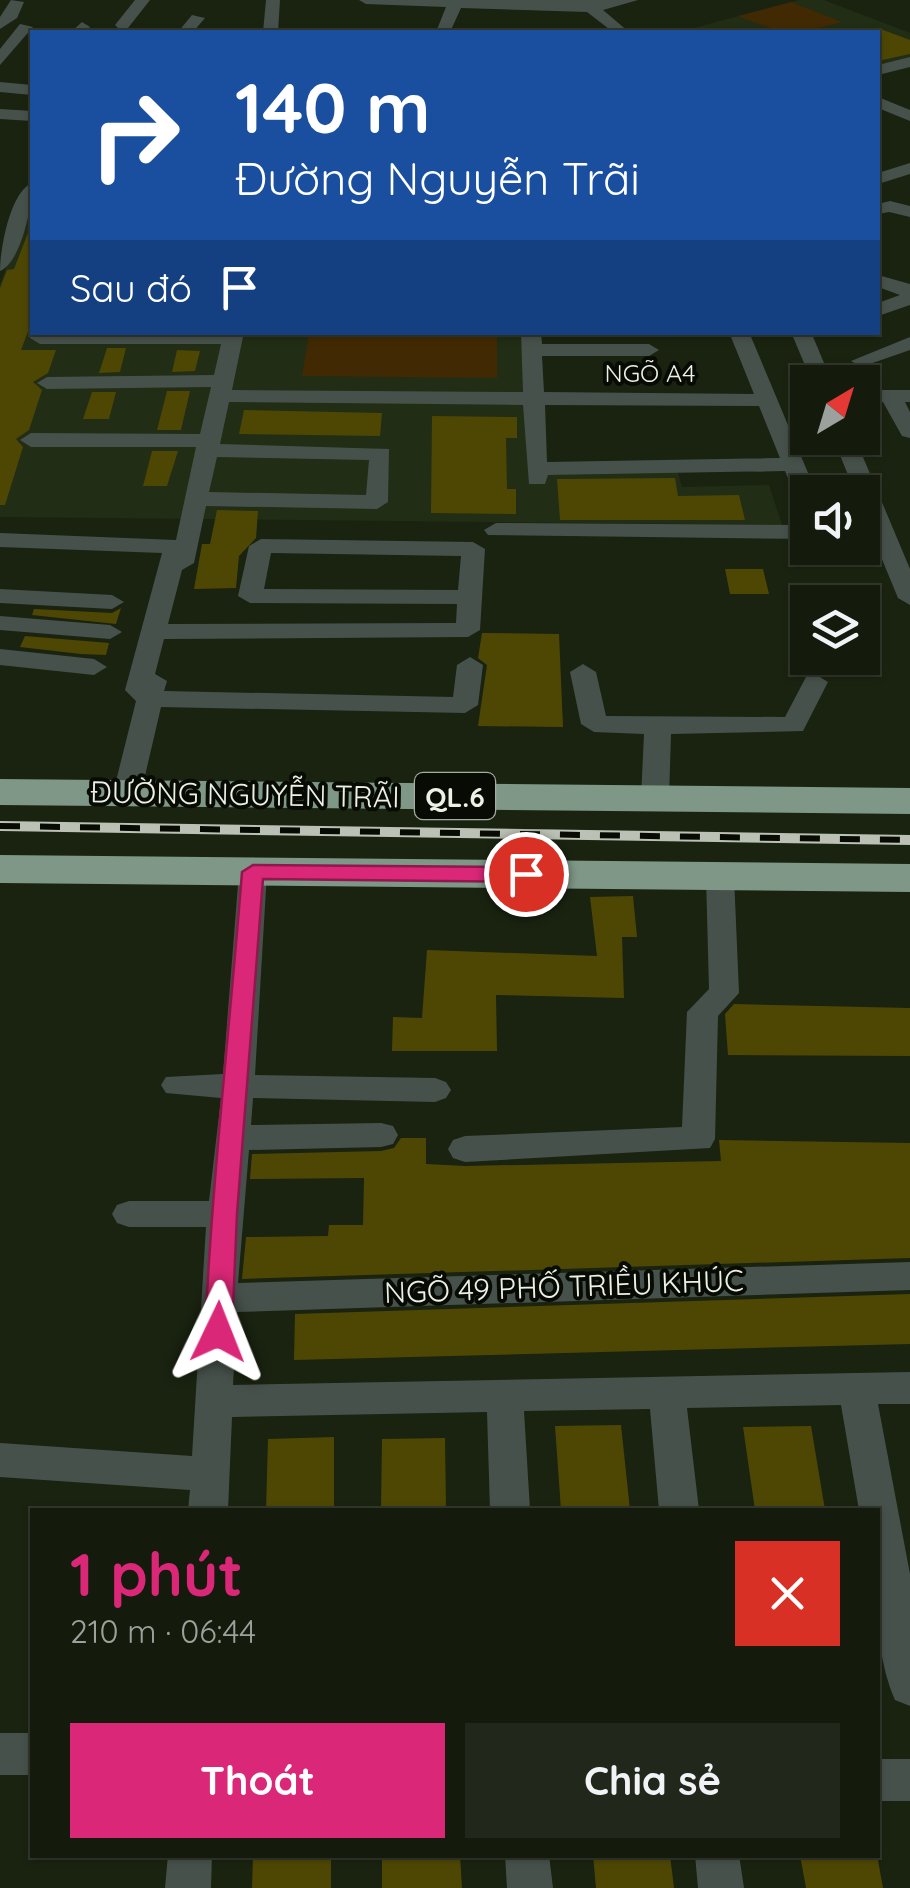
<!DOCTYPE html>
<html lang="vi">
<meta charset="utf-8">
<style>
:root{--surface:#141a0c;--page:#21271a;--text:#f1f3f6;--muted:#9da19d;--line:#33382d;--accent:#db2777}
body{margin:0;font-family:Quicksand,sans-serif;background:var(--page);color:var(--text);height:100vh;display:flex;flex-direction:column;font-size:38px;white-space:nowrap}
*{box-sizing:border-box;margin:0}
p{font-size:32px;color:var(--muted)}
.icon{flex:none;width:55px;height:55px;fill:none;stroke:currentColor;stroke-width:2;stroke-linecap:round;stroke-linejoin:round}
.map{position:relative;flex:1;overflow:hidden}
.panel{position:absolute;left:30px;top:1508px;width:850px;height:350px;display:flex;flex-direction:column;background:var(--surface);border-radius:0px;box-shadow:0 2px 8px #0004,0 0 0 2px var(--line)}
.panel>*{flex:none}
.guide{position:absolute;left:30px;top:30px;width:850px;height:305px;border-radius:0px;box-shadow:0 2px 8px #0004,0 0 0 2px var(--line);background:#1a4fa0;color:#fff;overflow:hidden}
.needle{width:65px;rotate:38deg}
.controls{position:absolute;left:790px;top:365px;display:grid;gap:20px}
.controls a{display:grid;place-items:center;width:90px;height:90px;border-radius:0px;background:var(--surface);box-shadow:0 2px 8px #0004,0 0 0 2px var(--line);font-size:50px}
.pin{position:absolute;display:grid;place-items:center;width:85px;height:85px;color:#fff;margin:-42px;border:5px solid #fff;border-radius:50%;box-shadow:0 2px 10px #0007}
.me{position:absolute;width:110px;margin:-55px;rotate:2deg;stroke-linejoin:round;filter:drop-shadow(0 0 8px #0008)}
.turn{display:flex;align-items:center;gap:35px;height:210px;padding:0 40px;font-size:45px}
.turn .icon{width:130px;height:130px;stroke-width:2.5}
.turn b{display:block;font-size:70px;line-height:85px}
.then{display:flex;align-items:center;height:95px;padding:0 40px;background:#0003;gap:20px;font-size:38px}
.round{display:grid;place-items:center;flex:none;width:105px;height:105px;border-radius:0px;background:var(--page)}
.headline{display:flex;align-items:center;justify-content:space-between;height:170px;padding:0 40px}
h1{font-size:60px;font-weight:700;line-height:75px;color:var(--accent)}
.cta{display:flex;gap:20px;margin-top:auto;padding:20px 40px}
.cta a{flex:1;height:115px;border-radius:0px;background:var(--accent);color:#fff;font-size:40px;font-weight:700;line-height:115px;text-align:center}
.cta a+a{background:var(--page);color:var(--text)}
.map>svg:first-child{display:block}
</style>
<div class="map">
<svg width="910" height="1888" viewBox="0 0 910 1888">
<rect width="100%" height="100%" fill="#1a2310"/>
<g fill="#212d14">
<path d="M799,0H824L910,33V60L878,67V32H679Z"/>
<path d="M32,198V332L524,333L532,472L677,469L682,487L769,485L782,525L0,517V284Z"/>
</g>
<g fill="#412904">
<path d="M791,2L842,22C796,35 781,34 738,16Z"/>
<path d="M309,333H497V378L302,376Z"/>
</g>
<g fill="#4e4704">
<path d="M878,28L910,40V54L878,61Z"/>
<path d="M31,225L32,321L21,350H56L48,373L33,382L42,390L29,430L16,439L23,447L5,505H0V288L7,270L14,269Z"/>
<path d="M107,348H126L120,372L99,373Z"/>
<path d="M177,350L200,351L195,371L172,372Z"/>
<path d="M167,391H190L181,430H157Z"/>
<path d="M92,392H116L109,419H83Z"/>
<path d="M244,410L382,413L380,436L239,434Z"/>
<path d="M432,416L517,417V438H506L507,489H516V514L431,513Z"/>
<path d="M152,451H178L167,486H143Z"/>
<path d="M675,478L678,496L739,495L745,520H560L557,479Z"/>
<path d="M217,510L258,511L256,538L239,556L236,588L194,589L202,544H210Z"/>
<path d="M725,569H763L769,594H730Z"/>
<path d="M121,608L116,624L32,615L34,609L112,613Z"/>
<path d="M482,633L559,634L563,727L478,726L487,665L478,658Z"/>
<path d="M25,636L109,643L106,655L81,654L20,647Z"/>
<path d="M633,896L637,937H622L624,998L496,995L497,1051H392L393,1017L422,1018L427,950L597,956L590,897Z"/>
<path d="M734,1004L910,1008V1056L728,1055L725,1014Z"/>
<path d="M401,1138H426V1164L465,1166L721,1161L719,1140L910,1143V1258L242,1279L246,1237L328,1236L329,1225H363L364,1178L250,1179L252,1154L381,1151L394,1148Z"/>
<path d="M910,1294V1344L294,1360L295,1314Z"/>
<path d="M621,1425L630,1510H561L555,1426Z"/>
<path d="M811,1426L825,1510H755L743,1427Z"/>
<path d="M334,1437V1510H266L268,1439Z"/>
<path d="M445,1438L446,1510H381L382,1439Z"/>
<path d="M253,1855H331V1888H252Z"/>
<path d="M382,1855H460L462,1888H382Z"/>
<path d="M593,1855H670L674,1888H596Z"/>
<path d="M800,1855H877L883,1888H806Z"/>
</g>
<g fill="none" stroke-linecap="round" stroke-linejoin="round">
<g fill="#47514b" fill-rule="evenodd">
<path d="M11,0L24,2L17,18L0,29V17Z"/>
<path d="M135,0H150L128,28H118L115,25Z"/>
<path d="M266,0H280L278,32H263Z"/>
<path d="M359,0H638L603,10L629,32H613L587,12L461,8L450,32H436L446,7L366,4Z"/>
<path d="M192,15L205,18L193,32H178Z"/>
<path d="M82,22L90,27L86,32H71Z"/>
<path d="M20,24L33,27L0,65V49Z"/>
<path d="M910,57V67L878,75V65Z"/>
<path d="M0,82L32,85V95L0,92Z"/>
<path d="M878,97L910,110V121L878,108Z"/>
<path d="M0,109L32,111V121L0,119Z"/>
<path d="M910,163V174L878,184V173Z"/>
<path d="M32,183C33,203 21,263 0,271C0,249 10,192 32,183Z"/>
<path d="M890,201L910,206V217L889,212L878,214V204Z"/>
<path d="M878,275L910,284V305L878,316V303L900,295L878,287Z"/>
<path d="M32,331L244,332L232,390L523,392L521,332H541L542,344H649L659,350L649,356H542L544,392L754,394L729,332H749L816,492H808V507L800,505L785,471L548,475L545,484H529L523,405L229,402L220,444L389,449L388,502L377,509L206,506L194,563L182,570L168,624L456,623L457,604L250,603L238,596L249,546L261,539L473,542L485,549L480,630L468,637L164,639L155,674L167,681L164,691L453,697L457,665L470,657L483,665L478,705L465,713L161,707L141,793L127,802L113,793L136,701L125,690L162,553L0,547V533L176,540L196,447H31L20,440L31,433L200,434L211,387L47,389L37,383L47,377L214,375L221,344H40L30,338ZM545,405L759,406L780,458L547,462ZM217,457L369,460L366,495L209,492ZM271,553L461,556L458,590L264,589Z"/>
<path d="M791,332H811L832,382H812Z"/>
<path d="M910,337V350L861,367L851,361Z"/>
<path d="M862,390H910V402H905L910,412V438L902,436L883,402H862Z"/>
<path d="M833,438H855L910,569V605L898,598L862,511V492H855Z"/>
<path d="M496,523L808,525V539L488,535L484,530Z"/>
<path d="M0,589L112,595L124,602L112,609L0,603Z"/>
<path d="M0,616L110,625L122,632L110,639L0,630Z"/>
<path d="M0,649L94,659L107,667L94,675L0,665Z"/>
<path d="M583,664L596,672L606,716L785,717L806,677L815,674L828,682L803,731L671,734L669,798L655,807L641,798L644,734L594,732L581,724L570,672Z"/>
<path d="M253,863L267,872L255,1075L435,1078L446,1082L451,1090L446,1098L435,1102L253,1098L251,1125L381,1123L393,1126L398,1135L393,1144L381,1147L249,1150L238,1283L910,1262V1290L237,1312L233,1385L910,1372V1404H878L910,1574V1706L895,1700C870,1642 878,1572 878,1510H859L841,1405L687,1408L699,1510H659L650,1409L524,1411L530,1510H490L487,1412L232,1417L228,1510H188L190,1490L0,1477V1443L192,1456L206,1227H129L117,1223L112,1214L117,1205L129,1201H209L221,1098L166,1093L161,1085L166,1077L223,1074L239,872Z"/>
<path d="M720,867L734,876L739,993L718,1016L715,1139L710,1148L465,1162L453,1158L448,1149L453,1140L465,1136L682,1127L687,1012L709,989L706,876Z"/>
<rect x="0" y="1733" width="32" height="42"/>
<rect x="878" y="1759" width="32" height="42"/>
<path d="M168,1855H212L211,1888H165Z"/>
<path d="M505,1855H549L553,1888H507Z"/>
<path d="M695,1855H739L744,1888H698Z"/>
</g>
<g fill="#7e9787" fill-rule="evenodd">
<path d="M0,779L910,788V814L0,805Z"/>
<path d="M0,855L910,864V892L0,883Z"/>
</g>
<defs>
<path id="rail" d="M0,826L910,840"/>
</defs>
<use href="#rail" stroke="#bbc1b4" stroke-width="10"/>
<use href="#rail" stroke="#070b04" stroke-width="6" stroke-dasharray="20" stroke-linecap="butt"/>
</g>
<path fill="#db2777" stroke="#8e194d" stroke-width="2.5" d="M253,865L526,867L536,874L526,882L263,879L237,1214L232,1332L228,1341H209L205,1332C212,1179 230,1026 242,872Z"/>
<g text-anchor="middle" dominant-baseline="central" stroke-width="8" stroke-linejoin="round" paint-order="stroke">
<g font-size="25" fill="#ebf1e5" stroke="#070b04">
<text x="650" y="372">NGÕ A4</text>
</g>
<rect fill="#070b04" stroke="#a7aca2" stroke-width="2.5" x="415" y="773" width="80" height="46" rx="8"/>
<g font-size="28" font-weight="bold" fill="#ebf1e5">
<text x="455" y="796">QL.6</text>
</g>
<g font-size="30" fill="#ebf1e5" stroke="#070b04">
<text transform="translate(245 794) rotate(1)">ĐƯỜNG NGUYỄN TRÃI</text>
<text transform="translate(564 1286) rotate(-2)">NGÕ 49 PHỐ TRIỀU KHÚC</text>
</g>
</g>
</svg>
<div class="controls">
<a><svg class="needle" viewBox="-14 -14 28 28"><path d="M0-13l5 13h-10z" fill="#e53935"/><path d="M0 13l5-13h-10z" fill="#9da19d"/></svg></a>
<a><svg class="icon" aria-label="sound" viewBox="0 0 24 24"><path d="M4 9h4l5-4v14l-5-4H4zM17 9q2 3 0 6"/></svg></a>
<a><svg class="icon" aria-label="layers" viewBox="0 0 24 24"><path d="M12 4l9 5-9 5-9-5zM3 14l9 5 9-5"/></svg></a>
</div>
<div class="pin" style="left:526px;top:874px;background:#d93025"><svg class="icon" aria-label="arrive" viewBox="0 0 24 24"><path d="M6 21V4h12l-3 4 3 4H6"/></svg></div>
<svg class="me" style="left:218px;top:1332px" viewBox="-20 -20 40 40"><path d="M0-17L14 15 0 8-14 15z" fill="#db2777" stroke="#fff" stroke-width="4"/></svg>
<div class="guide">
<div class="turn"><svg class="icon" aria-label="right" viewBox="0 0 24 24"><path d="M7 20v-9h11M14 6l5 5-5 5"/></svg><div><b>140 m</b>Đường Nguyễn Trãi</div></div>
<div class="then">Sau đó<svg class="icon" aria-label="arrive" viewBox="0 0 24 24"><path d="M6 21V4h12l-3 4 3 4H6"/></svg></div>
</div>
<section class="panel">
<div class="headline"><div><h1>1 phút</h1><p>210 m · 06:44</p></div><a class="round" style="background:#d93025;color:#fff"><svg class="icon" aria-label="close" viewBox="0 0 24 24"><path d="M6 6l12 12M18 6L6 18"/></svg></a></div>
<div class="cta"><a>Thoát</a><a>Chia sẻ</a></div>
</section>
</div>
